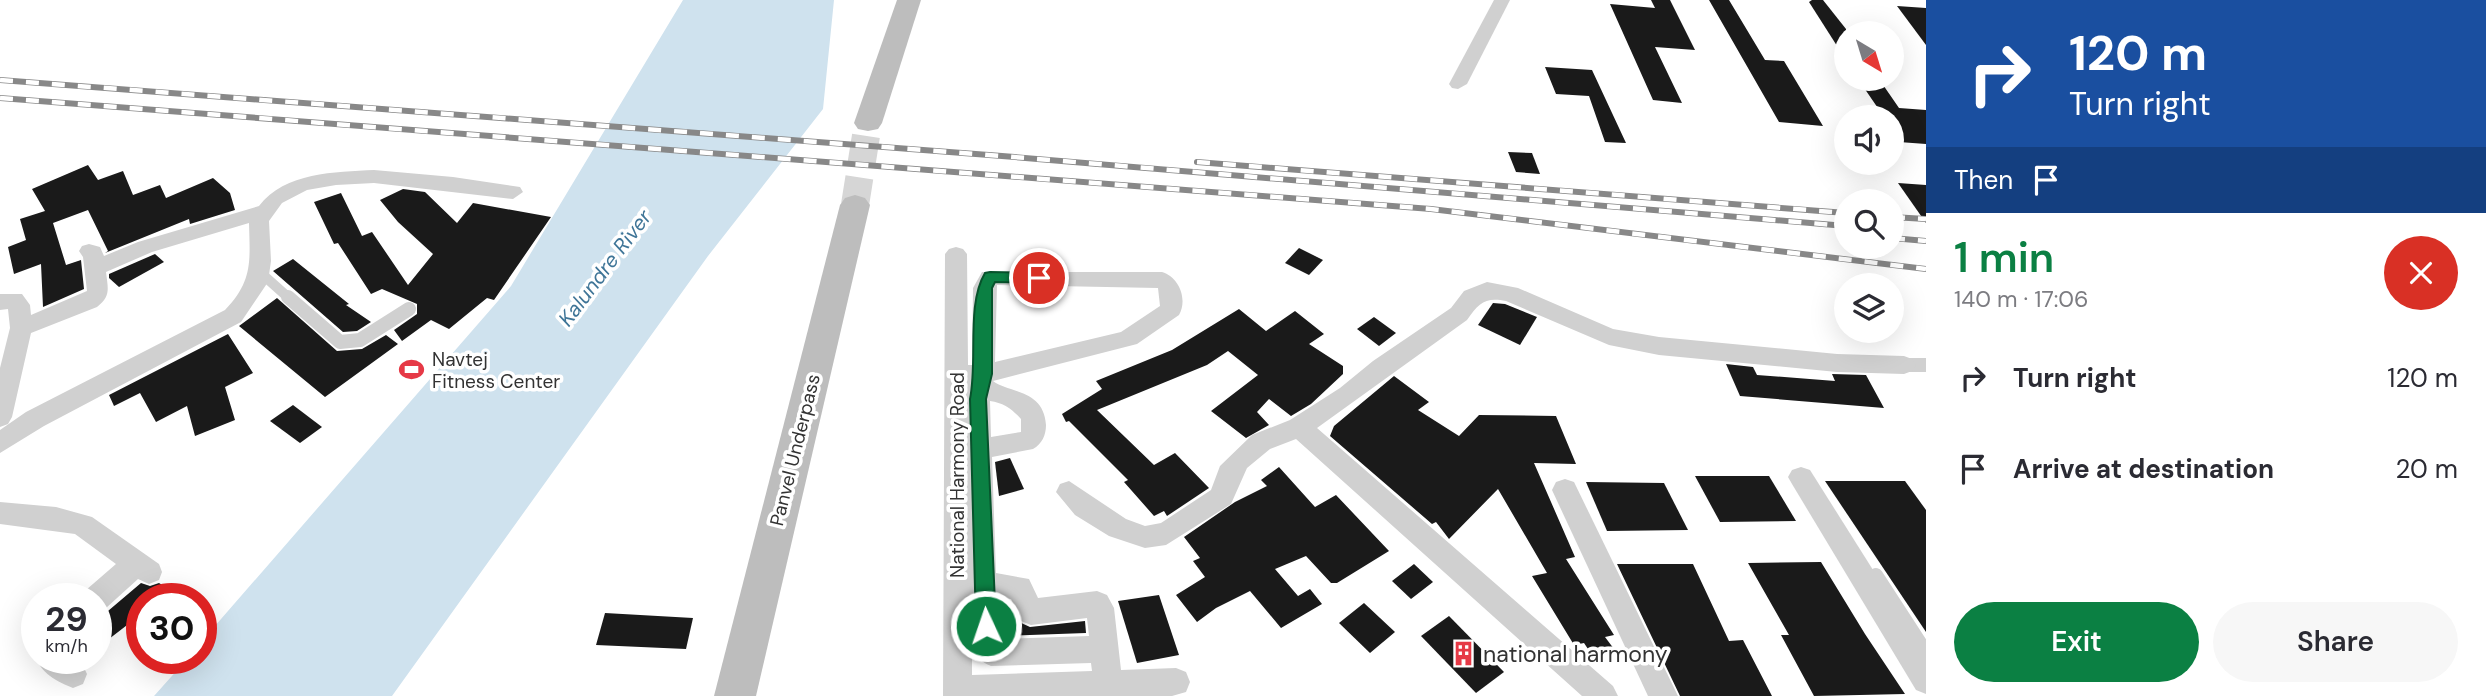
<!DOCTYPE html>
<meta charset="utf-8">
<style>
:root{--surface:#fff;--page:#f7f7f7;--text:#2b2b33;--muted:#7c7c81;--accent:#0b8043}
body{margin:0;font-family:"DM Sans",sans-serif;background:var(--page);color:var(--text);height:100vh;display:flex;flex-direction:column;font-size:26px;white-space:nowrap}
*{box-sizing:border-box;margin:0}
p{font-size:23px;color:var(--muted)}
.icon{flex:none;width:38px;height:38px;fill:none;stroke:currentColor;stroke-width:2;stroke-linecap:round;stroke-linejoin:round}
.map{position:relative;flex:1;overflow:hidden}
.side{display:flex;flex-direction:column;background:var(--surface);width:560px}
.side>*{flex:none}
.guide{background:#1a4fa0;color:#fff;overflow:hidden}
.needle{width:46px;rotate:142deg}
.buttons{position:absolute;left:1834px;top:21px;display:grid;gap:14px}
.buttons a{display:grid;place-items:center;width:70px;height:70px;border-radius:50%;background:var(--surface);box-shadow:0 7px 28px #0002;font-size:35px}
.speed{position:absolute;left:21px;top:583px;display:flex;gap:14px;font-size:35px;font-weight:700;text-align:center}
.speed>*{display:grid;place-content:center;width:91px;height:91px;border-radius:50%;background:var(--surface);box-shadow:0 7px 28px #0002;line-height:1}
.speed small{font-size:18px;font-weight:400}
.speed .limit{border:10px solid #d22;background:#fff;color:#111}
.pin{position:absolute;display:grid;place-items:center;width:60px;height:60px;color:#fff;margin:-30px;border:4px solid #fff;border-radius:50%;box-shadow:0 2px 7px #0007}
.me{position:absolute;width:77px;margin:-38px;rotate:357deg;stroke-linejoin:round;filter:drop-shadow(0 0 5px #0008)}
.turn{display:flex;align-items:center;gap:24px;height:147px;padding:0 28px;font-size:32px}
.turn .icon{width:91px;height:91px;stroke-width:2.5}
.turn b{display:block;font-size:49px;line-height:60px}
.then{display:flex;align-items:center;height:66px;padding:0 28px;background:#0003;gap:14px;font-size:26px}
.round{display:grid;place-items:center;flex:none;width:74px;height:74px;border-radius:37px;background:var(--page)}
.headline{display:flex;align-items:center;justify-content:space-between;height:119px;padding:0 28px}
h1{font-size:42px;font-weight:600;line-height:52px;color:var(--accent)}
.button{display:flex;gap:14px;margin-top:auto;padding:14px 28px}
.button a{flex:1;height:80px;border-radius:42px;background:var(--accent);color:#fff;font-size:28px;font-weight:600;line-height:80px;text-align:center}
.button a+a{background:var(--page);color:var(--text)}
ul{padding:0;list-style:none}
li{display:flex;align-items:center;gap:21px;height:91px;padding:0 28px}
li div{flex:1}
li b{display:block;font-size:26px}
li em{font-style:normal}
main{display:flex;flex:1;min-height:0}
.map>svg:first-child{display:block}
</style>
<main>
<div class="map">
<svg width="1926" height="696" viewBox="0 0 1926 696">
<rect width="100%" height="100%" fill="#fff"/>
<path fill="#cfe2ee" d="M683,0H834L823,109L708,256L392,696H154L188,658H201V642L511,286Z"/>
<g fill="#1a1a1a">
<path d="M1651,0H1670L1695,50L1655,47L1682,103L1653,100L1610,4L1655,8Z"/>
<path d="M1709,0H1729L1765,60L1784,61L1823,126L1779,122Z"/>
<path d="M1812,0H1823L1846,29V60L1809,2Z"/>
<path d="M1897,6L1926,8V45Z"/>
<path d="M1545,67L1592,70L1626,143L1605,142L1589,96L1556,94Z"/>
<path d="M1858,79H1879L1899,108L1926,110V144L1899,142L1892,131V117H1884Z"/>
<path d="M1508,152L1532,153L1540,174L1516,172Z"/>
<path d="M88,165L98,180L123,171L133,195L160,185L166,198L213,178L230,193L235,210L190,224L189,219L105,253L108,251L88,210L53,223L66,265L81,260L84,289L43,307L41,264L14,274L8,247L26,240L20,219L45,211L32,189Z"/>
<path d="M1898,183L1926,185V223Z"/>
<path d="M403,189L425,192L457,223L473,203L551,217L494,300L487,298L449,329L431,320L402,341L394,330L417,314V304L382,289L371,294L338,243L334,244L314,202L341,193L362,236L372,232L408,285L433,254L398,222L380,200Z"/>
<path d="M1299,248L1323,260L1309,275L1285,263Z"/>
<path d="M155,254L164,262L119,287L109,278V274Z"/>
<path d="M293,259L349,304L346,305L371,322L357,331L343,332L273,271Z"/>
<path d="M277,298L337,351L362,349L386,335L398,344L325,397L239,326Z"/>
<path d="M1493,303L1505,304L1537,317L1520,345L1478,325Z"/>
<path d="M1239,309L1266,331L1295,311L1324,334L1309,344L1343,366V374L1311,404L1291,416L1269,399L1257,412L1269,425L1246,438L1211,411L1258,375L1228,351L1207,365L1097,410L1154,465L1175,453L1209,488L1167,516L1164,511L1154,516L1124,482L1128,480L1069,421L1066,422L1062,414L1102,389L1096,381L1172,350Z"/>
<path d="M1374,317L1396,333L1379,346L1357,329Z"/>
<path d="M228,334L253,373L225,387L235,420L195,436L187,406L156,422L140,393L114,406L109,395Z"/>
<path d="M1726,364L1753,367L1757,375L1835,381L1832,374L1866,375L1884,408L1740,396Z"/>
<path d="M1394,376L1429,402L1418,410L1459,436L1479,415L1556,416L1576,464L1534,463L1575,557L1566,559L1614,635L1605,637L1617,653L1594,658L1584,643L1574,645L1532,576L1547,573L1498,489L1449,539L1436,522L1432,524L1330,436L1334,426Z"/>
<path d="M293,405L322,427L300,443L270,421Z"/>
<path d="M1010,458L1024,489L999,496L995,462Z"/>
<path d="M1279,467L1315,507L1336,495L1389,551L1337,583H1331L1306,556L1275,569L1298,596L1310,589L1322,604L1281,628L1250,591L1216,608L1197,622L1176,595L1205,577L1193,561L1200,558L1184,537L1235,502L1267,486L1261,480Z"/>
<path d="M1695,476H1769L1796,521L1720,522Z"/>
<path d="M1825,481H1905L1926,510V632Z"/>
<path d="M1586,482L1664,483L1688,530L1607,531Z"/>
<path d="M1821,562L1865,634L1905,694L1814,696L1781,635H1789L1748,563Z"/>
<path d="M1414,564L1433,582L1411,599L1392,581Z"/>
<path d="M1617,564H1693L1729,641L1743,640L1772,696H1680Z"/>
<path d="M141,583L150,586L159,583L183,598H142V630L131,622L96,649V613L108,611Z"/>
<path d="M1159,595L1179,655L1137,663L1118,601Z"/>
<path d="M1001,601H1009L1019,622L1030,627L1085,621L1086,633L1003,636Z"/>
<path d="M1364,603L1395,632L1370,653L1339,623Z"/>
<path d="M605,613L693,618L686,649L596,645Z"/>
<path d="M1449,616L1504,672L1476,693L1421,636Z"/>
</g>
<g fill="none" stroke-linecap="round" stroke-linejoin="round">
<path stroke="#d6d6d6" stroke-width="28" stroke-dasharray="28 14" stroke-linecap="butt" d="M855,205L868,123"/>
<path stroke="#d0d0d0" stroke-width="10" d="M262,274L290,299"/>
<g stroke="#d0d0d0" stroke-width="14">
<path d="M288,297L340,342L360,340L409,309"/>
<path d="M1904,365H1926"/>
<path d="M1876,575L1926,652"/>
</g>
<g fill="#d0d0d0" fill-rule="evenodd">
<path d="M1494,0H1510L1467,84L1458,89L1452,88L1449,84Z"/>
<path d="M374,170L453,177L520,187L523,192L513,199L374,183L336,185L307,190L282,203L269,221L271,261L268,282L241,322L44,426L0,453V430L26,412L225,310C253,281 250,261 249,223L152,252L106,272C108,289 111,296 97,307L31,333L12,417L8,424L0,427V368L10,328L8,309L0,310V294H22L30,305L31,315L87,291L83,257L79,251L82,246L89,244L100,247L104,256L138,242L259,206C285,172 335,172 374,170Z"/>
<path d="M956,247L963,249L967,254L968,365H972L973,288L982,272H1162C1179,277 1188,299 1179,315L1137,344L993,381C1008,393 1044,389 1046,425C1046,435 1042,444 1033,449L992,457L996,573L1029,579L1038,598L1097,591L1107,595L1114,608L1121,670L1176,668L1186,672L1190,682L1186,692L1172,696H943L945,254L949,249ZM997,285L1158,288L1160,306L1121,332L995,362ZM990,401C1004,403 1012,409 1021,419V432L991,437ZM998,598L1011,599L1021,621L1031,625L1087,618L1089,636L1001,639ZM972,625C973,643 972,659 991,666L1091,663L1092,671L972,675Z"/>
<path d="M1487,282L1518,288L1613,329L1659,337L1837,354L1904,356L1912,359L1916,365L1912,371L1904,374L1837,372L1659,355L1609,345L1506,301C1485,297 1479,303 1467,320L1317,428L1613,686L1618,696H1582L1296,439L1270,449L1247,468L1231,504L1166,545L1145,548L1109,536L1075,515L1056,492L1060,484L1069,481L1126,519L1145,526L1161,523L1211,490L1220,466L1252,435L1290,420L1340,388L1373,361L1451,308L1464,291Z"/>
<path d="M1801,467L1810,470L1926,654V694L1916,690L1792,484L1788,477L1792,470Z"/>
<path d="M1565,479L1574,482L1678,696H1648L1552,490L1556,482Z"/>
<path d="M0,502L56,507L92,517L159,564L162,572L159,580L149,584L138,579L106,608L96,611V598H83L86,590L116,564L75,534L0,524Z"/>
<path d="M37,656C53,665 76,648 87,674L83,684L73,688C58,682 38,672 37,656Z"/>
</g>
<g fill="#bdbdbd" fill-rule="evenodd">
<path d="M897,0H921L882,123L878,129L868,131L858,129L854,123Z"/>
<path d="M855,195L865,198L870,205L756,696H714L840,205L845,198Z"/>
</g>
<defs>
<g id="rail">
<path d="M0,80L1002,156L1846,226"/>
<path d="M0,98L1431,209L1926,269"/>
<path d="M1197,162L1846,213"/>
<path d="M1892,217L1926,219"/>
<path d="M1892,238L1926,241"/>
</g>
</defs>
<use href="#rail" stroke="#888" stroke-width="6"/>
<use href="#rail" stroke="#fff" stroke-width="4.5" stroke-dasharray="13" stroke-linecap="butt"/>
</g>
<path fill="#0b8043" stroke="#07532c" stroke-width="2" d="M990,272L1039,273L1047,278L1039,283L995,282L992,288V374L986,399L996,626L993,633L986,636L979,633L976,626L970,399C978,360 966,305 985,273Z"/>
<defs>
<symbol id="stadium-bare" viewBox="-9 -9 18 18"><path d="M0-5a6.5 5 0 1 0 0 10a6.5 5 0 1 0 0-10ZM-3.5-1.8h7v3.6h-7Z" fill="#e63946" stroke="#fff" stroke-width="2.5" paint-order="stroke"/></symbol>
<symbol id="building-bare" viewBox="-9 -9 18 18"><path d="M-4-6H4V6H1V3H-1V6H-4ZM-2.5-4.3h1.7v1.8h-1.7ZM.8-4.3h1.7v1.8H.8ZM-2.5-1h1.7V.8h-1.7ZM.8-1h1.7V.8H.8Z" fill="#e63946" stroke="#fff" stroke-width="2.5" paint-order="stroke"/></symbol>
</defs>
<g fill-rule="evenodd">
<use href="#stadium-bare" x="394" y="352" width="35" height="35"/>
<use href="#building-bare" x="1446" y="636" width="35" height="35"/>
</g>
<g text-anchor="middle" dominant-baseline="central" stroke-width="7" stroke-linejoin="round" paint-order="stroke">
<g font-size="19" fill="#333" stroke="#fff" text-anchor="start">
<text x="432" y="359">Navtej<tspan x="432" dy="22">Fitness Center</tspan></text>
</g>
<g font-size="19" fill="#333" stroke="#fff">
<text transform="translate(795 450) rotate(-76)">Panvel Underpass</text>
<text transform="translate(957 475) rotate(-90)">National Harmony Road</text>
</g>
<g font-size="21" font-style="italic" fill="#3f7597" stroke="#fff">
<text transform="translate(605 268) rotate(-53)">Kalundre River</text>
</g>
<g font-size="23" fill="#333" stroke="#fff" text-anchor="start">
<text x="1483" y="654">national harmony</text>
</g>
</g>
</svg>
<div class="buttons">
<a><svg class="needle" viewBox="-14 -14 28 28"><path d="M0-13l5 13h-10z" fill="#e53935"/><path d="M0 13l5-13h-10z" fill="#7c7c81"/></svg></a>
<a><svg class="icon" aria-label="sound" viewBox="0 0 24 24"><path d="M4 9h4l5-4v14l-5-4H4zM17 9q2 3 0 6"/></svg></a>
<a><svg class="icon" aria-label="search" viewBox="0 0 24 24"><circle cx="10" cy="10" r="6"/><path d="M15 15l6 6"/></svg></a>
<a><svg class="icon" aria-label="layers" viewBox="0 0 24 24"><path d="M12 4l9 5-9 5-9-5zM3 14l9 5 9-5"/></svg></a>
</div>
<div class="speed"><div>29<small>km/h</small></div><div class="limit">30</div></div>
<div class="pin" style="left:1039px;top:278px;background:#d93025"><svg class="icon" aria-label="arrive" viewBox="0 0 24 24"><path d="M6 21V4h12l-3 4 3 4H6"/></svg></div>
<svg class="me" style="left:986px;top:626px" viewBox="-20 -20 40 40"><circle r="17" fill="#0b8043" stroke="#fff" stroke-width="3"/><path d="M0-11L8 9 0 5-8 9z" fill="#fff"/></svg>
</div>
<section class="side">
<div class="guide">
<div class="turn"><svg class="icon" aria-label="right" viewBox="0 0 24 24"><path d="M7 20v-9h11M14 6l5 5-5 5"/></svg><div><b>120 m</b>Turn right</div></div>
<div class="then">Then<svg class="icon" aria-label="arrive" viewBox="0 0 24 24"><path d="M6 21V4h12l-3 4 3 4H6"/></svg></div>
</div>
<div class="headline"><div><h1>1 min</h1><p>140 m · 17:06</p></div><a class="round" style="background:#d93025;color:#fff"><svg class="icon" aria-label="close" viewBox="0 0 24 24"><path d="M6 6l12 12M18 6L6 18"/></svg></a></div>
<ul>
<li><svg class="icon" aria-label="right" viewBox="0 0 24 24"><path d="M7 20v-9h11M14 6l5 5-5 5"/></svg><div><b>Turn right</b></div><em>120 m</em></li>
<li><svg class="icon" aria-label="arrive" viewBox="0 0 24 24"><path d="M6 21V4h12l-3 4 3 4H6"/></svg><div><b>Arrive at destination</b></div><em>20 m</em></li>
</ul>
<div class="button"><a>Exit</a><a>Share</a></div>
</section>
</main>
